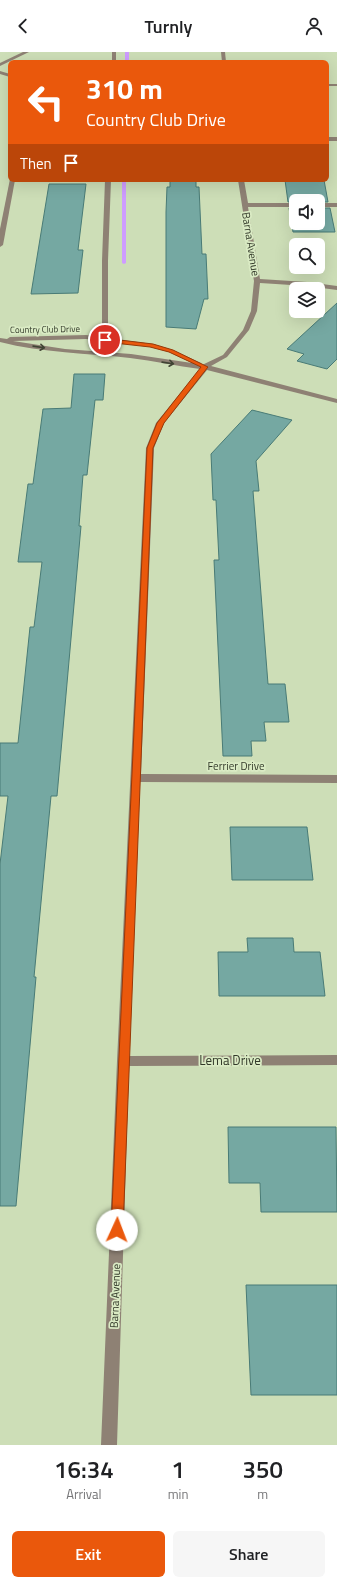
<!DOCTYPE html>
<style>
:root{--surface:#fff;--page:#f6f6f6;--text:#202124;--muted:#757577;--accent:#ea580c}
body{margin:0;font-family:"Titillium Web",sans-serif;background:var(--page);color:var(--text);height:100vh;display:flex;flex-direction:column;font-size:15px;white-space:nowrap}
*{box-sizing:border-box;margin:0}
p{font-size:13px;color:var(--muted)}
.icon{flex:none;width:22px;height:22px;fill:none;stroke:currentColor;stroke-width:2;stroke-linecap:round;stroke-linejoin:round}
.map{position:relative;height:1393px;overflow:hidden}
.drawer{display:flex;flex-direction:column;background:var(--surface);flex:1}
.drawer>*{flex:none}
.guide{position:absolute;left:8px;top:8px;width:321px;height:122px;border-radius:6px;box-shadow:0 4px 16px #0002;background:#ea580c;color:#fff;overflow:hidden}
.controls{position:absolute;left:289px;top:142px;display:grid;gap:8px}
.controls a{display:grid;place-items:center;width:36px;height:36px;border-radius:6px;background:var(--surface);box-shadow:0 4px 16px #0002;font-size:20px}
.pin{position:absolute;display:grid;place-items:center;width:34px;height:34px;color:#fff;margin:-17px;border:2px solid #fff;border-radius:50%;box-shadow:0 1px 4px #0007}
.me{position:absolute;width:44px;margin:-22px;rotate:2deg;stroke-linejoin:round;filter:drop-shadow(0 0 3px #0008)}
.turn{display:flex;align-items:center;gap:14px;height:84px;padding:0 12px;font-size:18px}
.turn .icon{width:52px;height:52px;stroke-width:2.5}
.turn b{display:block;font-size:28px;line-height:34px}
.then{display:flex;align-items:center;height:38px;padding:0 12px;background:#0003;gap:8px;font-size:15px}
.eta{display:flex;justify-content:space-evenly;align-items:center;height:68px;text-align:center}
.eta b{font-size:24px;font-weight:600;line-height:28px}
.action{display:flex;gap:8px;margin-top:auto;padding:8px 12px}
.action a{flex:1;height:46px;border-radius:6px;background:var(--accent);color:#fff;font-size:16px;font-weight:600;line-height:46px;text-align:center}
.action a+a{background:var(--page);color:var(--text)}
header{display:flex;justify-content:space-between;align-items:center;height:52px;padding:0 12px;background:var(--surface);font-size:18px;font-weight:600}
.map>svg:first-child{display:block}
</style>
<header><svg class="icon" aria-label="back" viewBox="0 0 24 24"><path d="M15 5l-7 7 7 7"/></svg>Turnly<svg class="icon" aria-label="person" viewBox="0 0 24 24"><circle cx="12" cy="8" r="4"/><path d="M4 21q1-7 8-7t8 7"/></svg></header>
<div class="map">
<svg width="337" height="1393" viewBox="0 0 337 1393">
<rect width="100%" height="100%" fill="#cddeb7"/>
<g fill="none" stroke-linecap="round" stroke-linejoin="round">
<g fill="#ce9cff" fill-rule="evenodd">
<rect x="125" y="0" width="4" height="10"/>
<path d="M122,128H126V211L124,212L122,211Z"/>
</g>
</g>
<g fill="#75a8a2" stroke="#497b76">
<path d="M170,128H196V135H199L202,202H206L208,247H204L196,277L166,275V160L167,135H170Z"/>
<path d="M285,128H324L328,150H288Z"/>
<path d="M49,132H86L78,198H83L78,241L31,242Z"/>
<path d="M289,156H296V171H318V156H330L335,180H293Z"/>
<path d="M337,251V307L327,317L297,309L304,302L287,297Z"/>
<path d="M74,322H105L103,348H95L87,423H83L79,474H81L57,744H51L34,925H36L16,1154H0V812L8,744H0V691H18L30,575H34L42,510H18L28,432H33L43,357L71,356Z"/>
<path d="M252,358L292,368L256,409L259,439H253L268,632H285L289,670H264L266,689H251L252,704H223L214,508H219L216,448H213L211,402Z"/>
<path d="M230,775H307L313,828H232Z"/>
<path d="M247,886H293L294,900H320L325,944H219L218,900H248Z"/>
<path d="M228,1075H336L337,1160H261L260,1131H229Z"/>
<path d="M246,1233H337V1343H251Z"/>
</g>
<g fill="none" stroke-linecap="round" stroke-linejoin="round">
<g fill="#8e8174" fill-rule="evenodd">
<path d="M23,0H29L0,14V11Z"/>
<rect x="112" y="0" width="4" height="10"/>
<path d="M221,0H225L226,10H222Z"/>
<path d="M0,19L10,22V25L0,22Z"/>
<rect x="327" y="32" width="10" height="2"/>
<rect x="327" y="85" width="10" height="4"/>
<path d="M10,127L15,128L3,193L0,195V177Z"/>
<path d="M105,128H111L108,209V286L153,292L173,298L201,311L202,313L223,303L243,278L251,259L254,229L238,128H244L248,151H296V155H248L260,227L307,230L337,234V238L307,234L260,231L257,259L249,278L227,305L211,314L337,347V351L207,318L164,371L154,396L141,722L337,723V731L140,730L129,1004L337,1003V1013L129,1014L117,1393H101L117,1009L146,396L156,371L200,317C177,314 154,309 130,306C87,301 43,301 0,290V286L7,287L10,285L86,283L102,285V209ZM86,287L150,295L169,300L192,311L131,302L65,297L13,289Z"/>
<rect x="318" y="151" width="19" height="4"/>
</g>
</g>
<defs><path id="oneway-shaft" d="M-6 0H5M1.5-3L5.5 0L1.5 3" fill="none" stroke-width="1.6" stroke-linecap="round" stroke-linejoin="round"/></defs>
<g stroke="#404434">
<use href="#oneway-shaft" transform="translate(39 295) rotate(8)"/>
<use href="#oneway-shaft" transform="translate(168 311) rotate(8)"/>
</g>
<path fill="#ea580c" stroke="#983908" d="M103,286L153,292L173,298L208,315L164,371L153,396L123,1178L121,1182L117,1184L112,1182L111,1178L147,396L157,371L201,315L169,300L150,295L105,290L103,289Z"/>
<g text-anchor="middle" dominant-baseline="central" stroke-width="3.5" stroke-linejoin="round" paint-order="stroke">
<g font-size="9" fill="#323929" stroke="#daebc4">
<text transform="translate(45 277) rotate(-1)">Country Club Drive</text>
</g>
<g font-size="11" fill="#323929" stroke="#daebc4">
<text transform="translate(251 192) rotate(81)">Barna Avenue</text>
<text x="236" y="714">Ferrier Drive</text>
<text transform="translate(115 1244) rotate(-88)">Barna Avenue</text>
</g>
<g font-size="13" fill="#323929" stroke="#daebc4">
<text x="230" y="1008">Lema Drive</text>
</g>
</g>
</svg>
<div class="controls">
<a><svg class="icon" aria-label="sound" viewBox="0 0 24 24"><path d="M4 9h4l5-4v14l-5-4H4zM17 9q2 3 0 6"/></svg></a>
<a><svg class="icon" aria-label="search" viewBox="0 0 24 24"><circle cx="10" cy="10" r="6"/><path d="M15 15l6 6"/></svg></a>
<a><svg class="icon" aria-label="layers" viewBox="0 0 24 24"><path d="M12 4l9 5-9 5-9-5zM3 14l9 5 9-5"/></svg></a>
</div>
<div class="pin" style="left:105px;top:288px;background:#d93025"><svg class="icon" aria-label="arrive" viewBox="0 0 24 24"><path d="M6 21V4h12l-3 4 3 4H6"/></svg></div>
<svg class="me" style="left:117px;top:1178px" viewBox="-20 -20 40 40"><circle r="19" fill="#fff"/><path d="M0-13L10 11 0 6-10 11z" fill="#ea580c"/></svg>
<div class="guide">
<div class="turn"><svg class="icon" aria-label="left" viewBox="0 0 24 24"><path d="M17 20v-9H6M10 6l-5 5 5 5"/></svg><div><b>310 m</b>Country Club Drive</div></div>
<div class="then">Then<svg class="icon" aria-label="arrive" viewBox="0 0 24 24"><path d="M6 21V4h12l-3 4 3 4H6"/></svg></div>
</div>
</div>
<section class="drawer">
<div class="eta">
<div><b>16:34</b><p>Arrival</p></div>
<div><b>1</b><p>min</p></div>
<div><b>350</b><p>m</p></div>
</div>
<div class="action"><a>Exit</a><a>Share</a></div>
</section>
